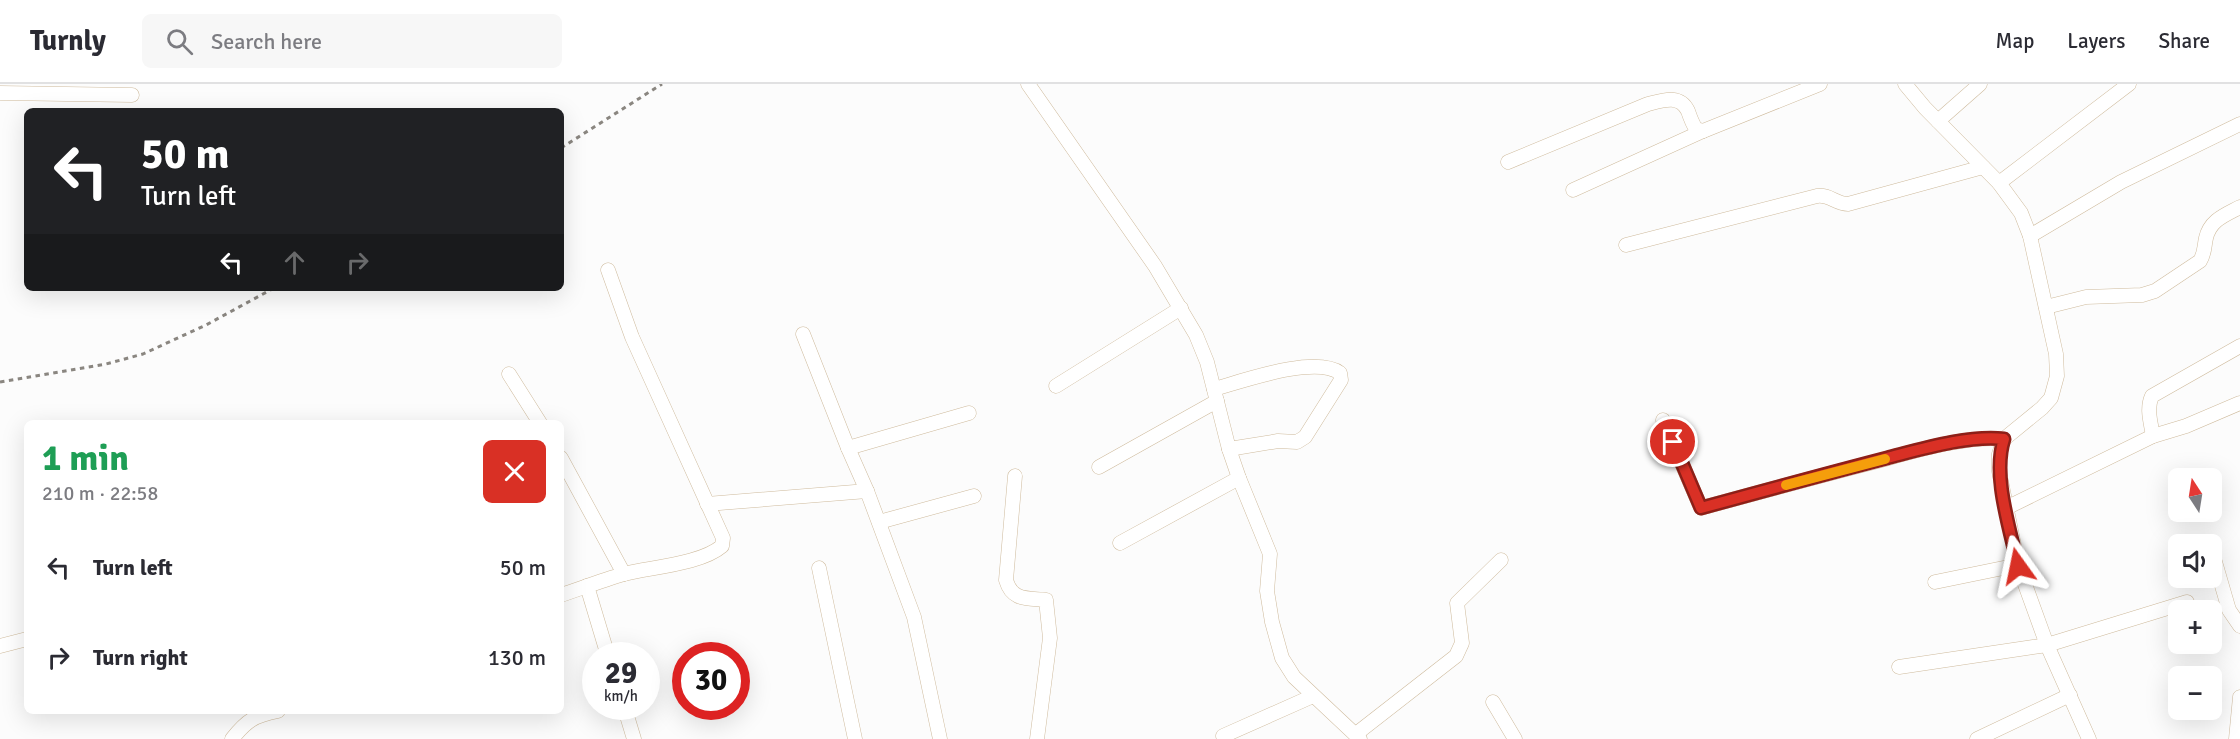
<!DOCTYPE html>
<meta charset="utf-8">
<style>
:root{--surface:#fff;--page:#f7f7f7;--text:#2b2b33;--muted:#7c7c81;--line:#e1e1e2}
body{margin:0;font-family:Signika,sans-serif;background:var(--page);color:var(--text);height:100vh;display:flex;flex-direction:column;font-size:22px;white-space:nowrap}
*{box-sizing:border-box;margin:0}
p{font-size:20px;color:var(--muted)}
.icon{flex:none;width:33px;height:33px;fill:none;stroke:currentColor;stroke-width:2;stroke-linecap:round;stroke-linejoin:round}
.map{position:relative;flex:1;overflow:hidden}
.sheet{position:absolute;left:24px;top:336px;width:540px;height:294px;display:flex;flex-direction:column;background:var(--surface);border-radius:9px;box-shadow:0 6px 24px #0002}
.sheet>*{flex:none}
.guide{position:absolute;left:24px;top:24px;width:540px;height:183px;border-radius:9px;box-shadow:0 6px 24px #0002;background:#202124;color:#fff;overflow:hidden}
.needle{width:39px;rotate:348deg}
.controls{position:absolute;left:2168px;top:384px;display:grid;gap:12px}
.controls a{display:grid;place-items:center;width:54px;height:54px;border-radius:9px;background:var(--surface);box-shadow:0 6px 24px #0002;font-size:30px}
.speed{position:absolute;left:582px;top:558px;display:flex;gap:12px;font-size:30px;font-weight:700;text-align:center}
.speed>*{display:grid;place-content:center;width:78px;height:78px;border-radius:50%;background:var(--surface);box-shadow:0 6px 24px #0002;line-height:1}
.speed small{font-size:15px;font-weight:400}
.speed .limit{border:9px solid #d22;background:#fff;color:#111}
.pin{position:absolute;display:grid;place-items:center;width:51px;height:51px;color:#fff;margin:-26px;border:3px solid #fff;border-radius:50%;box-shadow:0 2px 6px #0007}
.me{position:absolute;width:66px;margin:-33px;rotate:348deg;stroke-linejoin:round;filter:drop-shadow(0 0 4px #0008)}
.turn{display:flex;align-items:center;gap:21px;height:126px;padding:0 18px;font-size:27px}
.turn .icon{width:78px;height:78px;stroke-width:2.5}
.turn b{display:block;font-size:42px;line-height:51px}
.lanes{display:flex;align-items:center;height:57px;padding:0 18px;background:#0003;justify-content:center;gap:30px;direction:ltr}
.lanes .off{opacity:.35}
.round{display:grid;place-items:center;flex:none;width:63px;height:63px;border-radius:9px;background:var(--page)}
.head{display:flex;align-items:center;justify-content:space-between;height:102px;padding:0 18px}
h1{font-size:36px;font-weight:700;line-height:45px;color:#1e9e55}
ul{padding:0;list-style:none}
li{display:flex;align-items:center;gap:18px;height:90px;padding:0 18px}
li div{flex:1}
li b{display:block;font-size:22px}
li em{font-style:normal}
header{display:flex;align-items:center;gap:36px;box-sizing:border-box;height:84px;padding:0 30px;background:var(--surface);border-bottom:2px solid var(--line)}
header strong{font-size:28px}
nav{display:flex;gap:33px;margin-inline-start:auto;font-size:21px}
.search{width:420px;height:54px;background:var(--page);display:flex;align-items:center;gap:15px;box-sizing:border-box;padding:0 21px;border-radius:9px;color:var(--muted);font-size:22px}
.map>svg:first-child{display:block}
</style>
<header>
<strong>Turnly</strong>
<div class="search"><svg class="icon" aria-label="search" viewBox="0 0 24 24"><circle cx="10" cy="10" r="6"/><path d="M15 15l6 6"/></svg>Search here</div>
<nav><a>Map</a><a>Layers</a><a>Share</a></nav>
</header>
<div class="map">
<svg width="2240" height="655" viewBox="0 0 2240 655">
<rect width="100%" height="100%" fill="#fcfcfc"/>
<g fill="none" stroke-linecap="round" stroke-linejoin="round">
<defs>
<g id="minor">
<path d="M1028,0L1155,182L1196,251L1207,278L1229,365L1239,394L1270,470L1267,507L1272,538L1282,574L1294,593L1360,655"/>
<path d="M1905,0L1925,24L1999,99L2021,129L2030,152L2056,270L2057,292L2051,314L2042,324L2004,355L1999,370V387L2018,481L2047,561L2089,655"/>
<path d="M0,9L132,11"/>
<path d="M1938,37L1980,0"/>
<path d="M1508,78L1648,20C1663,16 1680,10 1688,27C1690,33 1692,39 1696,45L1703,47L1820,0"/>
<path d="M1999,99L2129,0"/>
<path d="M1573,106L1703,47"/>
<path d="M2030,152L2121,98L2240,40"/>
<path d="M1626,161L1817,112C1829,110 1836,120 1848,120L1983,83"/>
<path d="M2046,223L2086,213L2142,211L2155,207L2200,177C2205,169 2204,163 2206,154C2210,136 2225,131 2240,123"/>
<path d="M803,250L848,364L867,407L914,533L940,655"/>
<path d="M509,290L540,339"/>
<path d="M1056,302L1181,224"/>
<path d="M1214,305C1243,297 1315,271 1340,289L1341,296L1305,353L1297,358L1278,357L1229,365"/>
<path d="M1663,336L1701,424C1760,408 1819,392 1878,377C1914,367 1967,351 2004,355"/>
<path d="M2153,352C2151,339 2146,325 2152,312L2240,262"/>
<path d="M848,364L969,329"/>
<path d="M561,374L624,490"/>
<path d="M1099,383L1217,317"/>
<path d="M1015,392L1006,496C1012,517 1027,514 1046,516L1050,554L1037,655"/>
<path d="M707,420L867,407"/>
<path d="M2006,424L2153,352L2186,342L2240,319"/>
<path d="M879,438L974,412"/>
<path d="M1120,459L1239,394"/>
<path d="M2211,464L2229,526L2240,542"/>
<path d="M819,484L855,655"/>
<path d="M1935,498L2018,481"/>
<path d="M587,502L608,572"/>
<path d="M561,511C582,504 603,496 624,490C652,483 701,480 722,462L723,454L632,253L608,186"/>
<path d="M0,562L27,555"/>
<path d="M1899,583L2047,561L2187,518"/>
<path d="M1493,618L1515,655"/>
<path d="M624,622L634,655"/>
<path d="M1356,650L1456,572L1462,559L1457,519L1501,476"/>
<path d="M1223,652L1313,612"/>
<path d="M232,655C247,636 254,632 278,627"/>
<path d="M1977,655L2070,611"/>
<path d="M2236,655L2240,613"/>
</g>
</defs>
<use href="#minor" stroke="#cfbb9d" stroke-width="15"/>
<g stroke="#8a8680" stroke-width="3" stroke-dasharray="4.5 4.5" stroke-linecap="butt">
<path d="M561,64L662,0"/>
<path d="M0,298L106,280L143,270L206,241L274,204"/>
</g>
<use href="#minor" stroke="#fff" stroke-width="14"/>
</g>
<g fill="none" stroke-linecap="round" stroke-linejoin="round">
<defs>
<path id="route" d="M1673,358L1701,424C1763,407 1825,390 1887,374C1922,365 1968,351 2004,355C1992,392 2010,444 2018,482"/>
</defs>
<use href="#route" stroke="#8d1f18" stroke-width="15"/>
<use href="#route" stroke="#d93025" stroke-width="10"/>
<path stroke="#f59e0b" stroke-width="10" d="M1786,401L1885,375"/>
</g>
</svg>
<div class="controls">
<a><svg class="needle" viewBox="-14 -14 28 28"><path d="M0-13l5 13h-10z" fill="#e53935"/><path d="M0 13l5-13h-10z" fill="#7c7c81"/></svg></a>
<a><svg class="icon" aria-label="sound" viewBox="0 0 24 24"><path d="M4 9h4l5-4v14l-5-4H4zM17 9q2 3 0 6"/></svg></a>
<a>+</a>
<a>−</a>
</div>
<div class="speed"><div>29<small>km/h</small></div><div class="limit">30</div></div>
<div class="pin" style="left:1673px;top:358px;background:#d93025"><svg class="icon" aria-label="arrive" viewBox="0 0 24 24"><path d="M6 21V4h12l-3 4 3 4H6"/></svg></div>
<svg class="me" style="left:2018px;top:482px" viewBox="-20 -20 40 40"><path d="M0-17L14 15 0 8-14 15z" fill="#d93025" stroke="#fff" stroke-width="4"/></svg>
<div class="guide">
<div class="turn"><svg class="icon" aria-label="left" viewBox="0 0 24 24"><path d="M17 20v-9H6M10 6l-5 5 5 5"/></svg><div><b>50 m</b>Turn left</div></div>
<div class="lanes"><svg class="icon" aria-label="left" viewBox="0 0 24 24"><path d="M17 20v-9H6M10 6l-5 5 5 5"/></svg><svg class="icon off" aria-label="ahead" viewBox="0 0 24 24"><path d="M12 20V5M6 11l6-6 6 6"/></svg><svg class="icon off" aria-label="right" viewBox="0 0 24 24"><path d="M7 20v-9h11M14 6l5 5-5 5"/></svg></div>
</div>
<section class="sheet">
<div class="head"><div><h1>1 min</h1><p>210 m · 22:58</p></div><a class="round" style="background:#d93025;color:#fff"><svg class="icon" aria-label="close" viewBox="0 0 24 24"><path d="M6 6l12 12M18 6L6 18"/></svg></a></div>
<ul>
<li><svg class="icon" aria-label="left" viewBox="0 0 24 24"><path d="M17 20v-9H6M10 6l-5 5 5 5"/></svg><div><b>Turn left</b></div><em>50 m</em></li>
<li><svg class="icon" aria-label="right" viewBox="0 0 24 24"><path d="M7 20v-9h11M14 6l5 5-5 5"/></svg><div><b>Turn right</b></div><em>130 m</em></li>
</ul>
</section>
</div>
